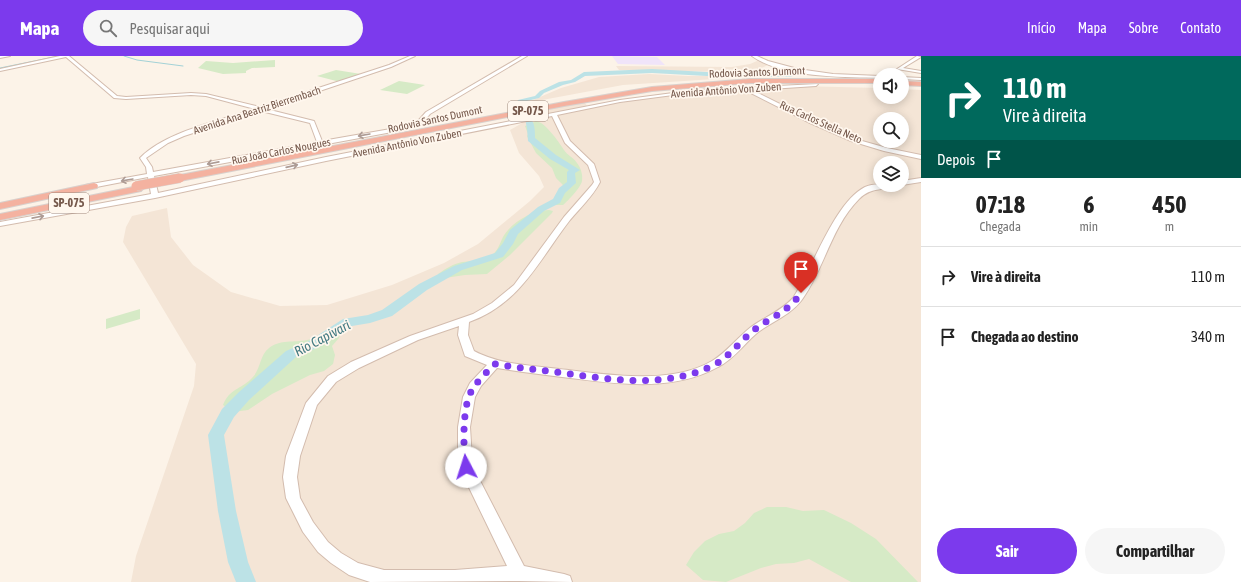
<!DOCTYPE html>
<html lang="pt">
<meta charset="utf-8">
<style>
:root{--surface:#fff;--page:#f6f6f6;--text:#222;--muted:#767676;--line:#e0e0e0;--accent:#7c3aed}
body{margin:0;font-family:"Asap Condensed",sans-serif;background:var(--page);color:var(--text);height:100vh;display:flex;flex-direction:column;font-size:15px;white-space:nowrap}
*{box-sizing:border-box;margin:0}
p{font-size:13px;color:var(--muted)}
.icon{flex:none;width:22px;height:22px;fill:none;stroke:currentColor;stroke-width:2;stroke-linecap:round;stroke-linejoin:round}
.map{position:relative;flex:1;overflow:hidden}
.panel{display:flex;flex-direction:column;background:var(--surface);width:320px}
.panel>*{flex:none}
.hud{background:#00695c;color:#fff;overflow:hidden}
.fabs{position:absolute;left:873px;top:12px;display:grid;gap:8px}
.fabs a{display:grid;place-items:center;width:36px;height:36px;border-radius:50%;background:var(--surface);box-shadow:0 2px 10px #0003;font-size:20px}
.pin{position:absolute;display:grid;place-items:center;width:34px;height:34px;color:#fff;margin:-41px -17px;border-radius:50% 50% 50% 0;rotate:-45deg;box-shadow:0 0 4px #0007}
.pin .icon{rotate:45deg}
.me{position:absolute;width:44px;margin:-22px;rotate:355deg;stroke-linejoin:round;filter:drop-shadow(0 0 3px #0008)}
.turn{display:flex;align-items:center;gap:14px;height:84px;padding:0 16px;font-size:18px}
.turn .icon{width:52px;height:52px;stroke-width:2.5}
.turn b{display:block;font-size:28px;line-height:34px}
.then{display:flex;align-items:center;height:38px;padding:0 16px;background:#0003;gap:8px;font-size:15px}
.eta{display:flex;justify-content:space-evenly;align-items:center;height:68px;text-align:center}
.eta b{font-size:24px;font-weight:700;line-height:28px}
.action{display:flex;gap:8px;margin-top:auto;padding:8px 16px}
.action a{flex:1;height:46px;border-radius:24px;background:var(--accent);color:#fff;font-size:16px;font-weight:700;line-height:46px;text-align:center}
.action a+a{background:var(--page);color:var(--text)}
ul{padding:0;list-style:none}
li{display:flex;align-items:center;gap:12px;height:60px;padding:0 16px;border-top:1px solid var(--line)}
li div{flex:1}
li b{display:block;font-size:15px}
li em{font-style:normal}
header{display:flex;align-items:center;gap:24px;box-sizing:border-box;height:56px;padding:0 20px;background:var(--accent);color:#fff}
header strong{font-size:19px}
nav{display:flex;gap:22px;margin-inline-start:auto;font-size:14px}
.search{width:280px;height:36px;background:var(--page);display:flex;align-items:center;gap:10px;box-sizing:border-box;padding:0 14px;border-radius:22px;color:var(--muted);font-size:15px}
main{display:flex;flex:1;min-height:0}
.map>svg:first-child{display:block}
</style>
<header>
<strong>Mapa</strong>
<div class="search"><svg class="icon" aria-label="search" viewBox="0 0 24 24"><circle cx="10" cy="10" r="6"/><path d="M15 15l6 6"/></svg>Pesquisar aqui</div>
<nav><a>Início</a><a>Mapa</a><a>Sobre</a><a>Contato</a></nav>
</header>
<main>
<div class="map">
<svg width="921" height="526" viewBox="0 0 921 526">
<rect width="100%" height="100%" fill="#fcf3e8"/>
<g fill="#f4e5d6" fill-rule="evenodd">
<path d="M757,5L768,9L759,13L727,16L619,14L616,10L732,11L750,8Z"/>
<path d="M649,18L688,20H728L730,22L623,29L526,47L561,32L599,21Z"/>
<path d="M797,30L880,32V41H902V33L921,34V526H131L136,500L194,330L196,308L123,186L126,171L132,160L167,152L171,181L193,209L231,236L280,250L327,249L392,229L444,207L478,188L530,145L544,131L539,120L519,97L510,74L547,53L584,46L589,52L671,38ZM880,63H902V85H880ZM880,107H902V129H880Z"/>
</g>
<path fill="#f0e4f9" d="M612,0L657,1L665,9L618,8Z"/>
<g fill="#d6eac6">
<path d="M275,4V11L252,12L246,15V17L223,18L198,12L206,5L233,7Z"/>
<path d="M336,14L361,18L340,26L317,20Z"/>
<path d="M399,25L425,29L407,38L380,34Z"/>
<path d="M536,65C545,66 559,86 564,94C567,99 574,102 577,107C581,112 583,119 582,125C581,131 568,145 563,149H554L551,146L560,136L563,129L556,122L552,112L536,97L527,80L528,78L525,70Z"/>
<path d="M549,154L553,155L552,157L510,199L487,218L465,219L445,222L438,218C445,213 453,208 462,206C471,205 481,205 489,201C498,196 499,189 503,181C512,165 532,155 549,154Z"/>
<path d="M140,253V263L106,273V263Z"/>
<path d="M339,272L341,275L339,282L332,290L335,299L333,308L324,315L310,319L272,338L248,354L233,356L223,349C230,332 240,334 251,323C261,314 259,300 269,292C280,283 294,287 307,284C319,282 329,277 339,272Z"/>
<path d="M767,451H786L803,455L824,454L851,467L876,483L918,526H851L809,503L794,507L776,508L761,512L726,526L703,524L686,509L694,496L705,485L719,478L734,475L745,467L754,457Z"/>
</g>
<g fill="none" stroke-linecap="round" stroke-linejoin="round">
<g stroke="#a3d2d7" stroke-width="1">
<path d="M124,0L137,4L183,10"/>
<path d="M0,12L59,0"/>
</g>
<g fill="#bce2e6" fill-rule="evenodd">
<path d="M652,13L725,17H791L794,19L791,21H725L652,17L585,20L575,26L563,29L544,37L539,42L523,46L519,49L516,47L518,44L535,40L540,35L559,26L571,24L584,16Z"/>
<path d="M528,61C535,64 535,75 535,82L556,99L580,114L575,117L576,127L565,137L560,147L544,155L518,178L513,188L503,201L462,214L427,234L392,260L370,267L352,270L319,291L296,301L249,344L234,361L224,379L236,455L248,506L256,526H236L228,506L218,455L208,379L222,353L239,336L286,295L309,285L343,263L368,259L382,254L419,228L454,210L495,197L503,187L510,174L538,151L553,143L559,132L567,126V116L569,114L550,103L528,85L527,72L525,63Z"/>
</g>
<defs>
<g id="secondary">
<path d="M0,0H10L0,2Z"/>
<path d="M60,0H69L117,40L126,41L191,37L206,38L260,51L389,9L410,0H415L391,11L266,53L314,65L322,85L402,71L418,65L426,56L522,0H527L430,58L422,67L403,74L154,120L158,137L326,101L620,44L696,34L818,28L816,30L752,34L814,65L855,83L887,92L921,99V103L884,95L851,85L810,67L745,34L696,36L620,46L557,59L570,85L594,108L600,126C593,140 580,152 570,164C539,204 520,248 469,266L468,279L474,295C500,309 530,309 559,313C606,318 669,330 712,305C727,296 737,282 751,271C765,261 781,255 793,242C813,212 834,147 865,131C874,127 882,129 891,129C883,136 872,130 859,143C831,171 824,214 801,245C789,260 771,266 757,277C744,288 734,303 718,311C673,336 618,328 570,322C545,319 521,316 497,312L481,330L475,341L470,371L472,403L473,411L524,510L564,518L570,520L572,526L519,525L370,526L349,519L331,507L318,496L303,476L286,442L283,421L286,400L306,347L328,320L351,306L410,280L473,258L492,247L514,229L564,161L592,129L594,126L588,109L565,87L552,60L326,105L155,142L0,170V166L151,138L148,121L86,133L83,131L86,129L147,118L146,111L140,102C165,76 221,64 255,53L206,40L191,39L126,43L114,42L66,1L0,15V13ZM261,55L310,67L317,86L153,116L152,111L146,102L168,87L184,80ZM459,270L458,279L465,300L487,309L470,327L463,341L458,371V403L459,411L507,510L455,514H384L358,507L341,497L328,486L313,466L300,442L297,421L300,400L317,349L336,326L359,312L418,284Z"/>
<path d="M752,0H757L768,5L798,13L833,18L880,20V22C844,21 782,22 752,0Z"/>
<path d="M917,0L921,1L903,12L921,15V17L897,13Z"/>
<path d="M902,21L921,22V24L902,23Z"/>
<path d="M921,122V126L902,129V125Z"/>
</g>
<g id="highway">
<path d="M750,23H880V27H750L652,35L564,50L180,125L176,122L180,119L564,46L652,31Z"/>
<path d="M902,25L921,26V30L902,29Z"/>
<path d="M94,127L97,128L98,130L97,132L0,153V147Z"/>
<path d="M138,130L143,133L141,135L0,164V158Z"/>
</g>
</defs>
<use href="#secondary" stroke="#d3bcae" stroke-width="2"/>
<use href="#highway" stroke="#d9d1cd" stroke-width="2"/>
<use href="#secondary" fill="#fff" fill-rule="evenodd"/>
<use href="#highway" fill="#f4b2a0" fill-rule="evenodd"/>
<defs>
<path id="highway-bridge" d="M136,130L180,122"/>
</defs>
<use href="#highway-bridge" stroke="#d9d1cd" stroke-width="10" stroke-linecap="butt"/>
<use href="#highway-bridge" stroke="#f4b2a0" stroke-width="9"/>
</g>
<defs><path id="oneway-shaft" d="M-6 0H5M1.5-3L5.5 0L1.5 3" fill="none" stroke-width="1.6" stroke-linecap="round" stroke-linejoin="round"/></defs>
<g stroke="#ad9b94">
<use href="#oneway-shaft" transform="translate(364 79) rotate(170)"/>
<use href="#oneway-shaft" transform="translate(213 107) rotate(169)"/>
<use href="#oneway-shaft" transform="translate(292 110) rotate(-13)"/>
<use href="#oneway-shaft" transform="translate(127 124) rotate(170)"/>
<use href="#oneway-shaft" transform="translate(38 161) rotate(-11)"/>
</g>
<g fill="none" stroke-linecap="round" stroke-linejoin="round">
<path stroke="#7c3aed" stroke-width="7" stroke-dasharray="0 12.6" d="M466,411C463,393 462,349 472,334C478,324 487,316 495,308C518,312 541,314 564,317C613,324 663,332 710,311C728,303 739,286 754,274C772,260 787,257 801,237"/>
</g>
<g text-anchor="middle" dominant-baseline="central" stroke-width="3.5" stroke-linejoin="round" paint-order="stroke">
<g font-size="11" fill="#76594c" stroke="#fff7ee">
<text transform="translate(757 16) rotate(-2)">Rodovia Santos Dumont</text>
<text transform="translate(726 34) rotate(-4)">Avenida Antônio Von Zuben</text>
<text transform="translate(257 54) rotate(-18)">Avenida Ana Beatriz Bierrembach</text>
<text transform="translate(435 63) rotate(-12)">Rodovia Santos Dumont</text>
<text transform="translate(821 66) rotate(24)">Rua Carlos Stella Neto</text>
<text transform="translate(407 87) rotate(-11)">Avenida Antônio Von Zuben</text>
<text transform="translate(281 95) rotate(-11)">Rua João Carlos Nougues</text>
</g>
<g fill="#fff7ee" stroke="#9f887d" stroke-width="1">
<rect x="508" y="45" width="40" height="20" rx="3"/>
<rect x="49" y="137" width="40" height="20" rx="3"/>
</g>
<g font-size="12" font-weight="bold" fill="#76594c">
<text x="528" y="55">SP-075</text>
<text x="69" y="147">SP-075</text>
</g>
<g font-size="14" font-style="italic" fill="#437a82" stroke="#fff7ee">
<text transform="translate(322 282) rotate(-28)">Rio Capivari</text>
</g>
</g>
</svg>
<div class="fabs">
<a><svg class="icon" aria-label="sound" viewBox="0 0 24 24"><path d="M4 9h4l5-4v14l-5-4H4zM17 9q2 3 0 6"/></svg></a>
<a><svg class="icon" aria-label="search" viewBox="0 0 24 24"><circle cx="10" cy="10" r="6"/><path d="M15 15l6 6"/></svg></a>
<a><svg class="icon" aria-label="layers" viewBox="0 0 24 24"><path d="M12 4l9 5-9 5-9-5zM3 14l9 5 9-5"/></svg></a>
</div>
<div class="pin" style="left:801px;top:237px;background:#d93025"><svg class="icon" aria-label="arrive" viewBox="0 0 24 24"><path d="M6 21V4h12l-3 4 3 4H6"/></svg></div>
<svg class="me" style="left:466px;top:411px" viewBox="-20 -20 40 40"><circle r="19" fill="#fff"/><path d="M0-13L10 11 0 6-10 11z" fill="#7c3aed"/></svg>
</div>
<section class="panel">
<div class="hud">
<div class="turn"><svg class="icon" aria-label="right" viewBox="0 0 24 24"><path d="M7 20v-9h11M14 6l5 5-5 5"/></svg><div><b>110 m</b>Vire à direita</div></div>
<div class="then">Depois<svg class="icon" aria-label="arrive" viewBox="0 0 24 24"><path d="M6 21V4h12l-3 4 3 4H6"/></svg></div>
</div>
<div class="eta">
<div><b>07:18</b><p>Chegada</p></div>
<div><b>6</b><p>min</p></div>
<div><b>450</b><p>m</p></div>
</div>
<ul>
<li><svg class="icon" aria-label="right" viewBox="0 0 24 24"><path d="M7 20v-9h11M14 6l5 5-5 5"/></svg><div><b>Vire à direita</b></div><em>110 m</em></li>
<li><svg class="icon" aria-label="arrive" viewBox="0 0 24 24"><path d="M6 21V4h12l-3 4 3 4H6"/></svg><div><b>Chegada ao destino</b></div><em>340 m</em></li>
</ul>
<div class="action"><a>Sair</a><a>Compartilhar</a></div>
</section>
</main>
